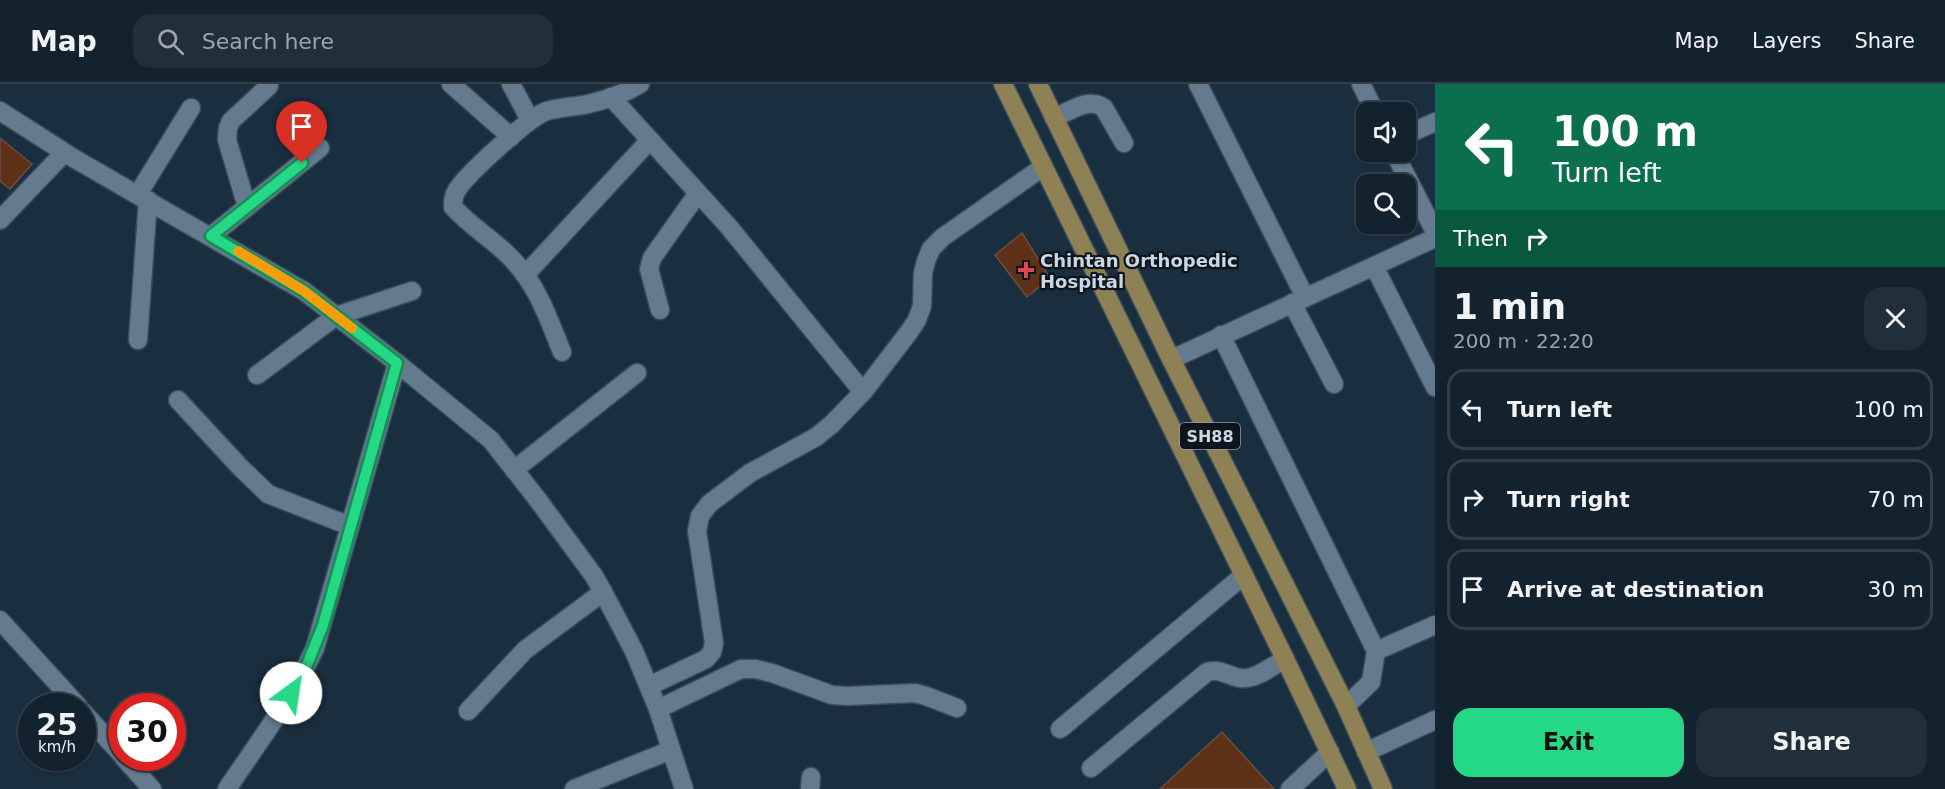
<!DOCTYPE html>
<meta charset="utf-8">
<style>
:root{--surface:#13222f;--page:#202f3b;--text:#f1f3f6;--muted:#9da4aa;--line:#323f4b;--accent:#24d886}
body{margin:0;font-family:"DejaVu Sans",sans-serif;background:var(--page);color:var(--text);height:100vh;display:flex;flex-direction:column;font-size:22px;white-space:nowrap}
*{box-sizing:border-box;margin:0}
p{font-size:20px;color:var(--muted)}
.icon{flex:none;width:33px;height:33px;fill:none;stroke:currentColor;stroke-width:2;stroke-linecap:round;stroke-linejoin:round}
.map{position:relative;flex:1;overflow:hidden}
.sheet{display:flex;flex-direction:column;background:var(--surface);width:510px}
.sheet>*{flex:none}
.guide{background:#0b6e4f;color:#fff;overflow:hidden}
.buttons{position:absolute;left:1356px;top:18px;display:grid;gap:12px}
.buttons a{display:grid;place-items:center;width:60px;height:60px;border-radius:12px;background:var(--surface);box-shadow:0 2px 4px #0004,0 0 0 2px var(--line);font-size:30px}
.speed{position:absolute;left:18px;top:609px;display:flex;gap:12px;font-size:30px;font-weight:700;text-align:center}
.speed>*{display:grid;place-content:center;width:78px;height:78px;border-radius:50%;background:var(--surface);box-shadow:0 2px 4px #0004,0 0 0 2px var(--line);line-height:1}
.speed small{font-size:15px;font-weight:400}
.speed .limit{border:9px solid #d22;background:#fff;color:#111}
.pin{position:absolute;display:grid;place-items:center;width:51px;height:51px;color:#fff;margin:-62px -26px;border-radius:50% 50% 50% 0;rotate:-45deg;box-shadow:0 0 6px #0007}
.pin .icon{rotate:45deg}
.me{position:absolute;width:66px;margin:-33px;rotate:31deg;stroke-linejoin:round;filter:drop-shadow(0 0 4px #0008)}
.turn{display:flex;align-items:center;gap:21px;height:126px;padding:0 18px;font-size:27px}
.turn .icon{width:78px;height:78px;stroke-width:2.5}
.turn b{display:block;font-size:42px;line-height:51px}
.then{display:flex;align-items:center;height:57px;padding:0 18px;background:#0003;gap:12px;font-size:22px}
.round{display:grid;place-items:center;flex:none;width:63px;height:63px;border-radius:18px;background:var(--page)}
.overview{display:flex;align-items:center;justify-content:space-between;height:102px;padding:0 18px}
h1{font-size:36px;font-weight:600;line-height:45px}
.cta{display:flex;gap:12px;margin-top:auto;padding:12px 18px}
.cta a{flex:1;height:69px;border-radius:18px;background:var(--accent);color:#111;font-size:24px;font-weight:600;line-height:69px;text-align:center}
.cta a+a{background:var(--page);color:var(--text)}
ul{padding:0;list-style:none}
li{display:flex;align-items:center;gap:18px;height:81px;margin:0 12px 9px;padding:0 6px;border:3px solid var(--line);border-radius:18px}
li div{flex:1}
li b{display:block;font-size:22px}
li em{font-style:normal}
header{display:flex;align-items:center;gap:36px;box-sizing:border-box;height:84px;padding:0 30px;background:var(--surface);border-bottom:2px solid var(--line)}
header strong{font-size:28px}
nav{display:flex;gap:33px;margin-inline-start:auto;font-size:21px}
.search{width:420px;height:54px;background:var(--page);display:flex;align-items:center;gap:15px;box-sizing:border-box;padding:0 21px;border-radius:18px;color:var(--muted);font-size:22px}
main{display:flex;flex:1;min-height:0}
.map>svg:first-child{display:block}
</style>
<header>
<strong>Map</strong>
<div class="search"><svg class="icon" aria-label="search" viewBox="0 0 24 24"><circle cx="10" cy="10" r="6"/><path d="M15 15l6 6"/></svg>Search here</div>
<nav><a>Map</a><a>Layers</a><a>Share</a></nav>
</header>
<main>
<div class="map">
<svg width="1435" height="705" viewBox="0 0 1435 705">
<rect width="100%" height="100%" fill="#192e3f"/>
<g fill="#5d3118" stroke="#694e41" stroke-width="1.5">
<path d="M0,54L32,80L10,105L0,97Z"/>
<path d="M1022,149L1050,194L1027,213L995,171Z"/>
<path d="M1222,648L1274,705H1160Z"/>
</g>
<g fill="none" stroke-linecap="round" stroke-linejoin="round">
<defs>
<g id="minor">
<path d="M451,0L511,53"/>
<path d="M511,0L530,36"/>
<path d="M1198,0L1305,213"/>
<path d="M1361,0L1375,28"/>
<path d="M611,13L729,143L863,308"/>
<path d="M0,27L75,75L304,207L397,279L491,356L538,416L594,492L603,508L634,567L658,625L684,705"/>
<path d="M1054,34C1069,28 1089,12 1104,24L1124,59"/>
<path d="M1406,51L1435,38"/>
<path d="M1394,68L1435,148"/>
<path d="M138,110L191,24"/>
<path d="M247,123L227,56L228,44L231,37L269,2"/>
<path d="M0,136L64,69"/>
<path d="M211,152L320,64"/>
<path d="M1374,182L1435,303"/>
<path d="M525,191L650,56"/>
<path d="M1292,219L1334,300"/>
<path d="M660,226L649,185L652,174L698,109"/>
<path d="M1221,251L1376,567L1371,598L1346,622"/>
<path d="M138,256L148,116"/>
<path d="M562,268C548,234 538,202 512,175C494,156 471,143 453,123C453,117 453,112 457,106C467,90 530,32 547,27C560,23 575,23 588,20C606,16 625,9 640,0"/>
<path d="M1172,275L1435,154"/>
<path d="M257,291L336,232L412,207"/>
<path d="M178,316L240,383L268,410L350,442"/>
<path d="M514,386L637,289"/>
<path d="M0,536L78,622"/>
<path d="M1376,567L1435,541"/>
<path d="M649,602L706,575L712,568L714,559L697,447L700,432L709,420L750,389L816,353L832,340L863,308L909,248L917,236L922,222L923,189L926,177L931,165L943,153L1043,83"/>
<path d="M658,625L741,585H755L772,589L832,611L847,612L915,609L926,612L957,624"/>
<path d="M82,627L122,671"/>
<path d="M468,627L525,566L603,508"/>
<path d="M1060,645L1244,491"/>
<path d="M1366,668L1435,636"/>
<path d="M124,674L152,705"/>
<path d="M1091,684L1207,588C1220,584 1228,592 1240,594C1256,596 1272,582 1285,575"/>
<path d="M227,705C258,659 292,614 315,564L397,279"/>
<path d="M574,705L671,666"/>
<path d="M810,705L811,693"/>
<path d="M1290,705L1330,668"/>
</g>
<g id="major">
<path d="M1003,0L1285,575L1347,705"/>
<path d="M1038,0L1169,271L1346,622L1383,705"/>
</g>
</defs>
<use href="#minor" stroke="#3b4b5a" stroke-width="21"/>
<use href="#major" stroke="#3b4b5a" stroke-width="21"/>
<use href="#minor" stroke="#647b8f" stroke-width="18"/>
<use href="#major" stroke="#8f8156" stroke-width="18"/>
</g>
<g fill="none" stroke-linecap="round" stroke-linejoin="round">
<defs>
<path id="route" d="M291,609L305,586L323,541L397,279L304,207L211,152L302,79"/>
</defs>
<use href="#route" stroke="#178c57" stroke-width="15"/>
<use href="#route" stroke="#24d886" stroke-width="10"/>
<path stroke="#f59e0b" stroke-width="10" d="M238,167L304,207L352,244"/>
</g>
<path fill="#e0444e" stroke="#0c151d" stroke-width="2" d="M1023 177h6v6h6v6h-6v6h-6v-6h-6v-6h6z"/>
<g text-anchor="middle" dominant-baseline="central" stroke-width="4.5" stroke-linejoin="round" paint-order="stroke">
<rect fill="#0c151d" stroke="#929da8" stroke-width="1.5" x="1180" y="339" width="60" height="26" rx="4.5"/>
<g font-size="16" font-weight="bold" fill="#cbd7e3">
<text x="1210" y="352">SH88</text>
</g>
<g font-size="18" font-weight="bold" fill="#cbd7e3" stroke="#0c151d" text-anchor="start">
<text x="1040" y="176">Chintan Orthopedic<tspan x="1040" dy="21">Hospital</tspan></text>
</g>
</g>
</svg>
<div class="buttons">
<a><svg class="icon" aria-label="sound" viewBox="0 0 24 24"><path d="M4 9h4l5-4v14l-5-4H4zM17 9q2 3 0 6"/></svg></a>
<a><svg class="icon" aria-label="search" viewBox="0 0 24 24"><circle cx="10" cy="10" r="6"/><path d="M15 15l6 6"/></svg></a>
</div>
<div class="speed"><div>25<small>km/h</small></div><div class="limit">30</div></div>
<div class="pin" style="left:302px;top:79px;background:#d93025"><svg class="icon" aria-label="arrive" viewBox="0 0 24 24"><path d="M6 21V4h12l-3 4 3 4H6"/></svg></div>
<svg class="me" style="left:291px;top:609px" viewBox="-20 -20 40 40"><circle r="19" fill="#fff"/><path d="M0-13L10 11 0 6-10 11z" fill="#24d886"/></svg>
</div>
<section class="sheet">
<div class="guide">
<div class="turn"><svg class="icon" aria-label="left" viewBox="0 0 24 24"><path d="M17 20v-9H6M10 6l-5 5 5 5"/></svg><div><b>100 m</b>Turn left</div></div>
<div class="then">Then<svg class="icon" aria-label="right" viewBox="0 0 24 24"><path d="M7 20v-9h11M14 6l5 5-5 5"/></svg></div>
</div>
<div class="overview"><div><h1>1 min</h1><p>200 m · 22:20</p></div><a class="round"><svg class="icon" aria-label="close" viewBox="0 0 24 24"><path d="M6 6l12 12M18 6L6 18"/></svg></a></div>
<ul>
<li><svg class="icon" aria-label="left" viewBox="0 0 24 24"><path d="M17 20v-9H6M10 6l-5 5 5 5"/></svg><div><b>Turn left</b></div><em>100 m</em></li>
<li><svg class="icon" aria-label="right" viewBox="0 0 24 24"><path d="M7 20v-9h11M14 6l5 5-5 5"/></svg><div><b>Turn right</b></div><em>70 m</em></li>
<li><svg class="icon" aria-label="arrive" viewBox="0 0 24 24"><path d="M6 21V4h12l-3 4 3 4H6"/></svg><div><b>Arrive at destination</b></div><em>30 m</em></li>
</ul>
<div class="cta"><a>Exit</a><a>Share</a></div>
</section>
</main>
